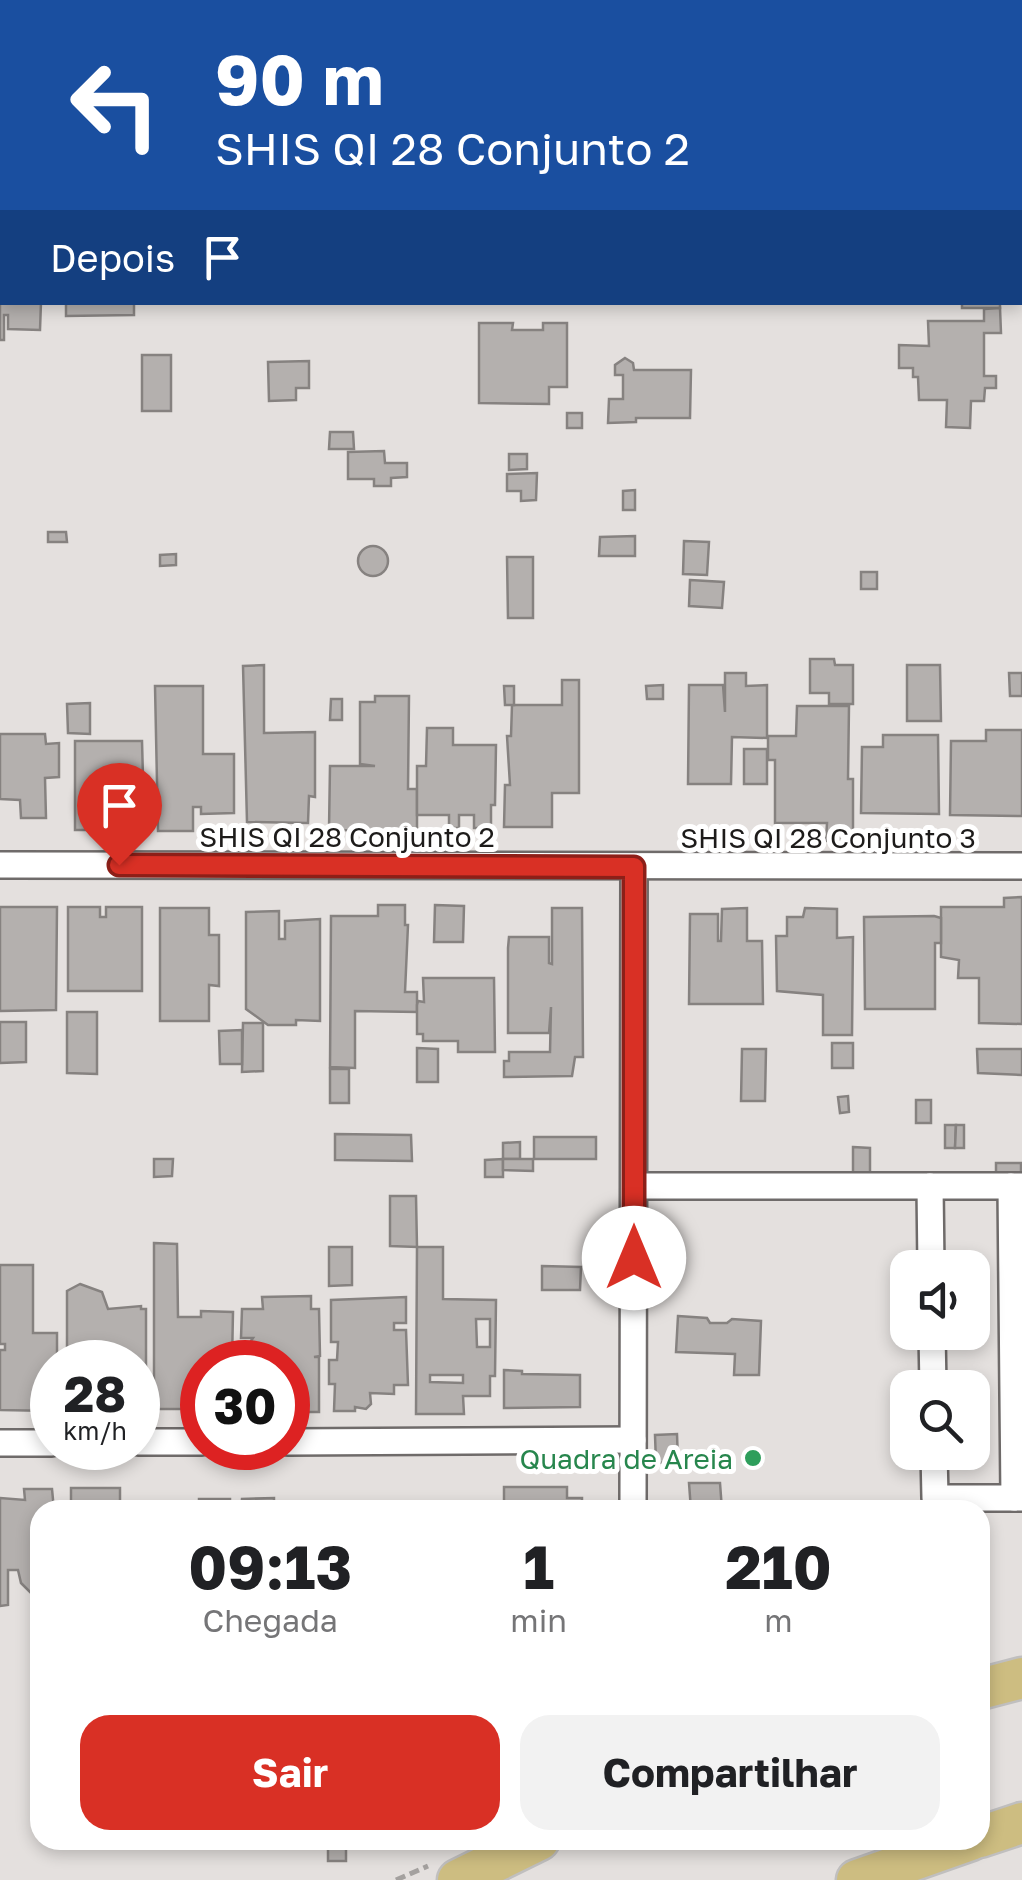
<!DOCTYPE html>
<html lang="pt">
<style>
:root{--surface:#fff;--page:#f2f2f2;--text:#202124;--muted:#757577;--accent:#d93025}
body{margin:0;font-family:"Golos Text",sans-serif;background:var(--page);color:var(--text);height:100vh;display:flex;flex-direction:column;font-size:38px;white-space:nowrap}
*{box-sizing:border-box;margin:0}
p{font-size:32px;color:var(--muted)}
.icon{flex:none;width:55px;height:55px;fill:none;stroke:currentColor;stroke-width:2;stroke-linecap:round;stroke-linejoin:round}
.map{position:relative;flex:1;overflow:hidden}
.side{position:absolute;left:30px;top:1500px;width:960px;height:350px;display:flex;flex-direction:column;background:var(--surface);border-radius:30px;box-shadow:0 5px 15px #0003}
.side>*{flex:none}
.top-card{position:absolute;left:0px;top:0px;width:1022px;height:305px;box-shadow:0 5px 15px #0003;background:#1a4fa0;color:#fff;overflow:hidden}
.tools{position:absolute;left:890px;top:1250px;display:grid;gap:20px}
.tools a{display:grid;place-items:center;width:100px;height:100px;border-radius:20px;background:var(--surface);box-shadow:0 5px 15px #0003;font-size:50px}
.speed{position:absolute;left:30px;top:1340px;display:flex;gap:20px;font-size:50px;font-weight:700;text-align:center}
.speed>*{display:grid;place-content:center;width:130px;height:130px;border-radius:50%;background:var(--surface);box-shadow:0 5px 15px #0003;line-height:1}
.speed small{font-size:25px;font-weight:400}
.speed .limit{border:15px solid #d22;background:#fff;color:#111}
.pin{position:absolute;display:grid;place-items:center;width:85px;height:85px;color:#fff;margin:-102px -42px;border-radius:50% 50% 50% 0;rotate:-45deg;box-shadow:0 0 10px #0007}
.pin .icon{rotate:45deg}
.me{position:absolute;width:110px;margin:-55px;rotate:0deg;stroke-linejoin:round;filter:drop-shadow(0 0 8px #0008)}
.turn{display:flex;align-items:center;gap:35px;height:210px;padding:0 50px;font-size:45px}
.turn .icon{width:130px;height:130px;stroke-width:2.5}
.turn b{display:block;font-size:70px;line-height:85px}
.then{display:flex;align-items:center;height:95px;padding:0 50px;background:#0003;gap:20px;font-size:38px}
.eta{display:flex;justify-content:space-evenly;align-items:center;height:170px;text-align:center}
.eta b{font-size:60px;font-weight:700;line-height:70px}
.action{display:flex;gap:20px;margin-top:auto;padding:20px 50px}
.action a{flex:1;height:115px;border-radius:30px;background:var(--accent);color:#fff;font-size:40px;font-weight:700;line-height:115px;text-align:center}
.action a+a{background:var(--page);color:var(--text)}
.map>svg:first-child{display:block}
</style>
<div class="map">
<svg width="1022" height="1880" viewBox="0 0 1022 1880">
<rect width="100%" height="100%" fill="#e4e0de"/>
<g fill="#b4b0ae" stroke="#868280" stroke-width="2.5" fill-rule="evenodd">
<path d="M0,257L2,302H41L40,330L8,329V315H4V340H0Z"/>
<path d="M66,302H134V315L66,316Z"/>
<rect x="962" y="302" width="38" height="6"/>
<path d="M1000,308L1001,333H984V376H996V388H985L984,401H971L970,428L946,427L947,400H919L918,377H913V368H899V345L929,346L928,321H984V309Z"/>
<path d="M479,323H513L512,330H543V323H567V387H549V404L479,403Z"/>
<rect x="142" y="355" width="29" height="56"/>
<path d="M625,358L633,363L634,370H691L690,418H636V422L608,423L609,399H623V375H615V365Z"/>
<path d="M309,361V388H296V400L269,401L268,362Z"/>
<rect x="567" y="413" width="15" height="15"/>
<path d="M330,432H353L354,449H329Z"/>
<path d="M384,451L385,463H407V477L391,478V486H374V479H348V452Z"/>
<path d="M509,454H527V469L509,470Z"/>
<path d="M537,473L536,500L521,501V491H507V474Z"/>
<path d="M635,490V510H623V491Z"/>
<path d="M48,532H66L67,542H48Z"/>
<path d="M635,536V556H599L600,537Z"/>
<path d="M684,541L709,542L707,575L683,574Z"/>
<circle cx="373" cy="561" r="15"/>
<path d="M176,554V565L160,566V555Z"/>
<path d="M507,557H533V618H508Z"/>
<rect x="861" y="572" width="16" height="17"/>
<path d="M690,580L724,582L722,608L689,606Z"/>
<path d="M810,659H834L835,665H853V704H829V693H810Z"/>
<path d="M264,665V733L315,732V797L309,796L308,823L247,822L243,666Z"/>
<path d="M907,665H940L941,721H907Z"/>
<path d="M725,673H746V686L767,685V738L732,737L731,784H688L689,685H723L725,712Z"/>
<path d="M1009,673H1022V696H1010Z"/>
<path d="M562,680H579V793H552V827H504L505,785H510L507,736H511L512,705H562Z"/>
<path d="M663,685V699H647L646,686Z"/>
<path d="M155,686H203V754H234V813L201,814V807H193V831H158Z"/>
<path d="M504,686H514V705H505Z"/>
<path d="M375,696H409L408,789H417V831L329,830L330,766H375L360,764V702H375Z"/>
<path d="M331,699H342V720H330Z"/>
<path d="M90,703V734L68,733L67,704Z"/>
<path d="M797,706H849L848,779H853V841H826L827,823H775V760H768V736H796Z"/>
<path d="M427,728H453V745H496L495,805H491V828H474V815H459V828H449V815H417V766H426Z"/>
<path d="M986,730H1022V816L950,815L951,741H986Z"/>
<path d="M0,734H45L46,744L59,743V777L45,778L46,818H21L20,800L0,799Z"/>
<path d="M883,735H938L939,814L861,813L862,747H883Z"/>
<path d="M75,741H142L144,814L136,815V830H75Z"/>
<rect x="744" y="749" width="23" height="35"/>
<path d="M1022,897V1024L979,1023V978H958L959,960L941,957V907H1004V898Z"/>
<path d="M378,905H405V925H408L405,992H417V1012L355,1011V1068L330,1067L331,916H378Z"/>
<path d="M435,905L464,906L463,942H434Z"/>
<path d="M0,907H57L56,1010L0,1011Z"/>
<path d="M68,907H100V917H106V907H142V991H68Z"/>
<path d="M160,908H209V935H219V986L209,985V1021H160Z"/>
<path d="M552,908H582L583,1057H575L572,1076L504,1077V1061H509V1052H550L551,1007L549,1033H508V948L509,937H549V963L552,964Z"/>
<path d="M747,908V941H762L763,1004H689L690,914H718V941H721L722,909Z"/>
<path d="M805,908L837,909V938L853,937L852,1035H823V995L777,991L776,936H787V917H803Z"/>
<path d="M279,911V939H285V921L320,919V1021L296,1020V1025H268L246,1009V912Z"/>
<path d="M934,916L941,918V943H935V1009H865L864,917Z"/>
<path d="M423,978H494L495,1052H458V1041H423V1034H417V1005L418,1001L424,1002Z"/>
<path d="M67,1012H97V1074L67,1073Z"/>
<path d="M0,1022H26V1062L0,1063Z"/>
<path d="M243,1023H263V1071L242,1072Z"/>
<path d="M242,1030V1064H220L219,1031Z"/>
<rect x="832" y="1043" width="21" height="25"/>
<path d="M417,1048L438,1049V1082H417Z"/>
<path d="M742,1049H766L765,1101H741Z"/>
<path d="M977,1049H1022V1075L978,1073Z"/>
<rect x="330" y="1069" width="19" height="34"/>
<path d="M848,1096L849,1112L840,1113L838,1097Z"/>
<rect x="916" y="1100" width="15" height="23"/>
<path d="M945,1125H956L955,1148H945Z"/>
<path d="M956,1125H964V1148H955Z"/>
<path d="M335,1134L411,1135L412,1161L335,1160Z"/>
<rect x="534" y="1137" width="62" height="22"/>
<path d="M520,1142V1159H503V1143Z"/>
<path d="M853,1147L870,1148V1176H853Z"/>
<path d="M154,1159H173L172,1176L154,1177Z"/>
<path d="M503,1159V1177H485V1160Z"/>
<path d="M503,1159H533V1171L503,1170Z"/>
<rect x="996" y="1163" width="25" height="15"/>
<path d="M390,1196H416L417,1247L390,1246Z"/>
<path d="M154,1243L177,1244L178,1317H201V1311L233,1312L232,1362H202V1405H186L184,1389V1409H154Z"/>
<path d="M329,1247H352V1285L329,1286Z"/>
<path d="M417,1247H443V1299L496,1300L495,1376H490V1396H463L464,1414H416ZM476,1319H490V1347H477ZM430,1375H463V1383L430,1382Z"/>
<path d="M0,1265H33V1333H57V1354H67V1362H52V1411L0,1410V1350H5V1344H0Z"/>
<path d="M542,1266L581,1267L580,1290H542Z"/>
<path d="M80,1284L102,1292L108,1309L141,1306V1309H146V1377H140L139,1402L138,1362H67V1291Z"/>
<path d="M311,1296V1309H319L320,1356L314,1357H319V1412H288V1362H250L255,1356L247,1347L253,1338H241L242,1309H263L262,1297Z"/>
<path d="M406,1297V1323H394V1330H406L408,1385H394V1394L370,1393L371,1404L366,1409L355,1407V1411H334L335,1384H329V1360H337L338,1342H331V1300Z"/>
<path d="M678,1316L707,1318L710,1323H727L732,1319L761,1321L759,1375H734L735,1354L676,1352Z"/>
<path d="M504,1370L522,1371V1374L580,1375V1407L504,1408Z"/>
<path d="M677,1434L678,1462L656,1463L655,1435Z"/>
<path d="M689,1483H720L722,1510H691Z"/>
<path d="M504,1487H567V1498H582V1510H518V1503L504,1502Z"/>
<path d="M71,1488H120V1506H144V1510H71Z"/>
<path d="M24,1489H52L54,1510H40V1592L35,1597L21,1583L18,1570H8V1605L0,1606V1498L25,1500Z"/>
<path d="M274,1498V1510H241L242,1499Z"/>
<path d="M199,1499H230V1510H158L199,1508Z"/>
<rect x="328" y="1840" width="18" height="21"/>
</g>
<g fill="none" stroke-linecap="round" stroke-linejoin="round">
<defs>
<g id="minor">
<path d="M883,0V2"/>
<path d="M198,2L201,0"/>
<path d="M0,24H2"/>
<path d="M0,97H2"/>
<path d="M1020,119H1022"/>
<path d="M0,865L1022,866"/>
<path d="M634,1186H1022"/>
<path d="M930,1186L931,1268"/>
<path d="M1011,1186L1014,1498"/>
<path d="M932,1332L933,1388"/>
<path d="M138,1442H202"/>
<path d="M288,1442L633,1440"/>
<path d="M0,1443H52"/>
<path d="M934,1452L935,1498H1022"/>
<path d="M633,1510L634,867"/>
</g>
<g id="primary">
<path d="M980,1689L1022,1678"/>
<path d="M980,1837L1022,1823"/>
<path d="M458,1880L539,1840"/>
<path d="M857,1880L971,1840"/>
</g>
</defs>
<use href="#minor" stroke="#6f6b6a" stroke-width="30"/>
<use href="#primary" stroke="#c0bfbf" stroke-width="45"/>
<path stroke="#a4a19f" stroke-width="5" stroke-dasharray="10 5" stroke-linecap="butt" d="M396,1880L428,1866"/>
<use href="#minor" stroke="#fff" stroke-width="25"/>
<use href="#primary" stroke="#cdbd81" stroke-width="40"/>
</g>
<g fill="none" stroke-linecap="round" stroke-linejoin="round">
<defs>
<path id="route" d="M119,865L634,867V1258"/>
</defs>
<use href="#route" stroke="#8d1f18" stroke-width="25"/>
<use href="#route" stroke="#d93025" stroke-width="18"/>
</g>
<circle fill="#2e9e5b" stroke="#fff" stroke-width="4" cx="753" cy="1458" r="10"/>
<g text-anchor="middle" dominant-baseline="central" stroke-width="10" stroke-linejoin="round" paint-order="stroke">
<g font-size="28" fill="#1d1b1a" stroke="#fff">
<text x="347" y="836">SHIS QI 28 Conjunto 2</text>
<text x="828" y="837">SHIS QI 28 Conjunto 3</text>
</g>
<g font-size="28" fill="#27864d" stroke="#fff" text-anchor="end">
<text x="733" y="1458">Quadra de Areia</text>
</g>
</g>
</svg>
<div class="tools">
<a><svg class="icon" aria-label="sound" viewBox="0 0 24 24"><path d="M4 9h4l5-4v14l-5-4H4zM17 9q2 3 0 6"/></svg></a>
<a><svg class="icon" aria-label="search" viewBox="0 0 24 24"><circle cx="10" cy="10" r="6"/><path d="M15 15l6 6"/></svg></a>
</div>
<div class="speed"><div>28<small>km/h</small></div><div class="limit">30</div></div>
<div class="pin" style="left:119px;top:865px;background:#d93025"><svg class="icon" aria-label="arrive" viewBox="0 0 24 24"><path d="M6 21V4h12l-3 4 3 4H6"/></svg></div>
<svg class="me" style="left:634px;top:1258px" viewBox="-20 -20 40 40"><circle r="19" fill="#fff"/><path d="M0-13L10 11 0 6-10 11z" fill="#d93025"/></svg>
<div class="top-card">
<div class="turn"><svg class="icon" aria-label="left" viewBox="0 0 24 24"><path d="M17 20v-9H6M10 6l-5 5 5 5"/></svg><div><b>90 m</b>SHIS QI 28 Conjunto 2</div></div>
<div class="then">Depois<svg class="icon" aria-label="arrive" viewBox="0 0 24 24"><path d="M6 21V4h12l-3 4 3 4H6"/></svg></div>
</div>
<section class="side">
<div class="eta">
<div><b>09:13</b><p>Chegada</p></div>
<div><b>1</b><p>min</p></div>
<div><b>210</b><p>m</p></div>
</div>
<div class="action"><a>Sair</a><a>Compartilhar</a></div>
</section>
</div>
